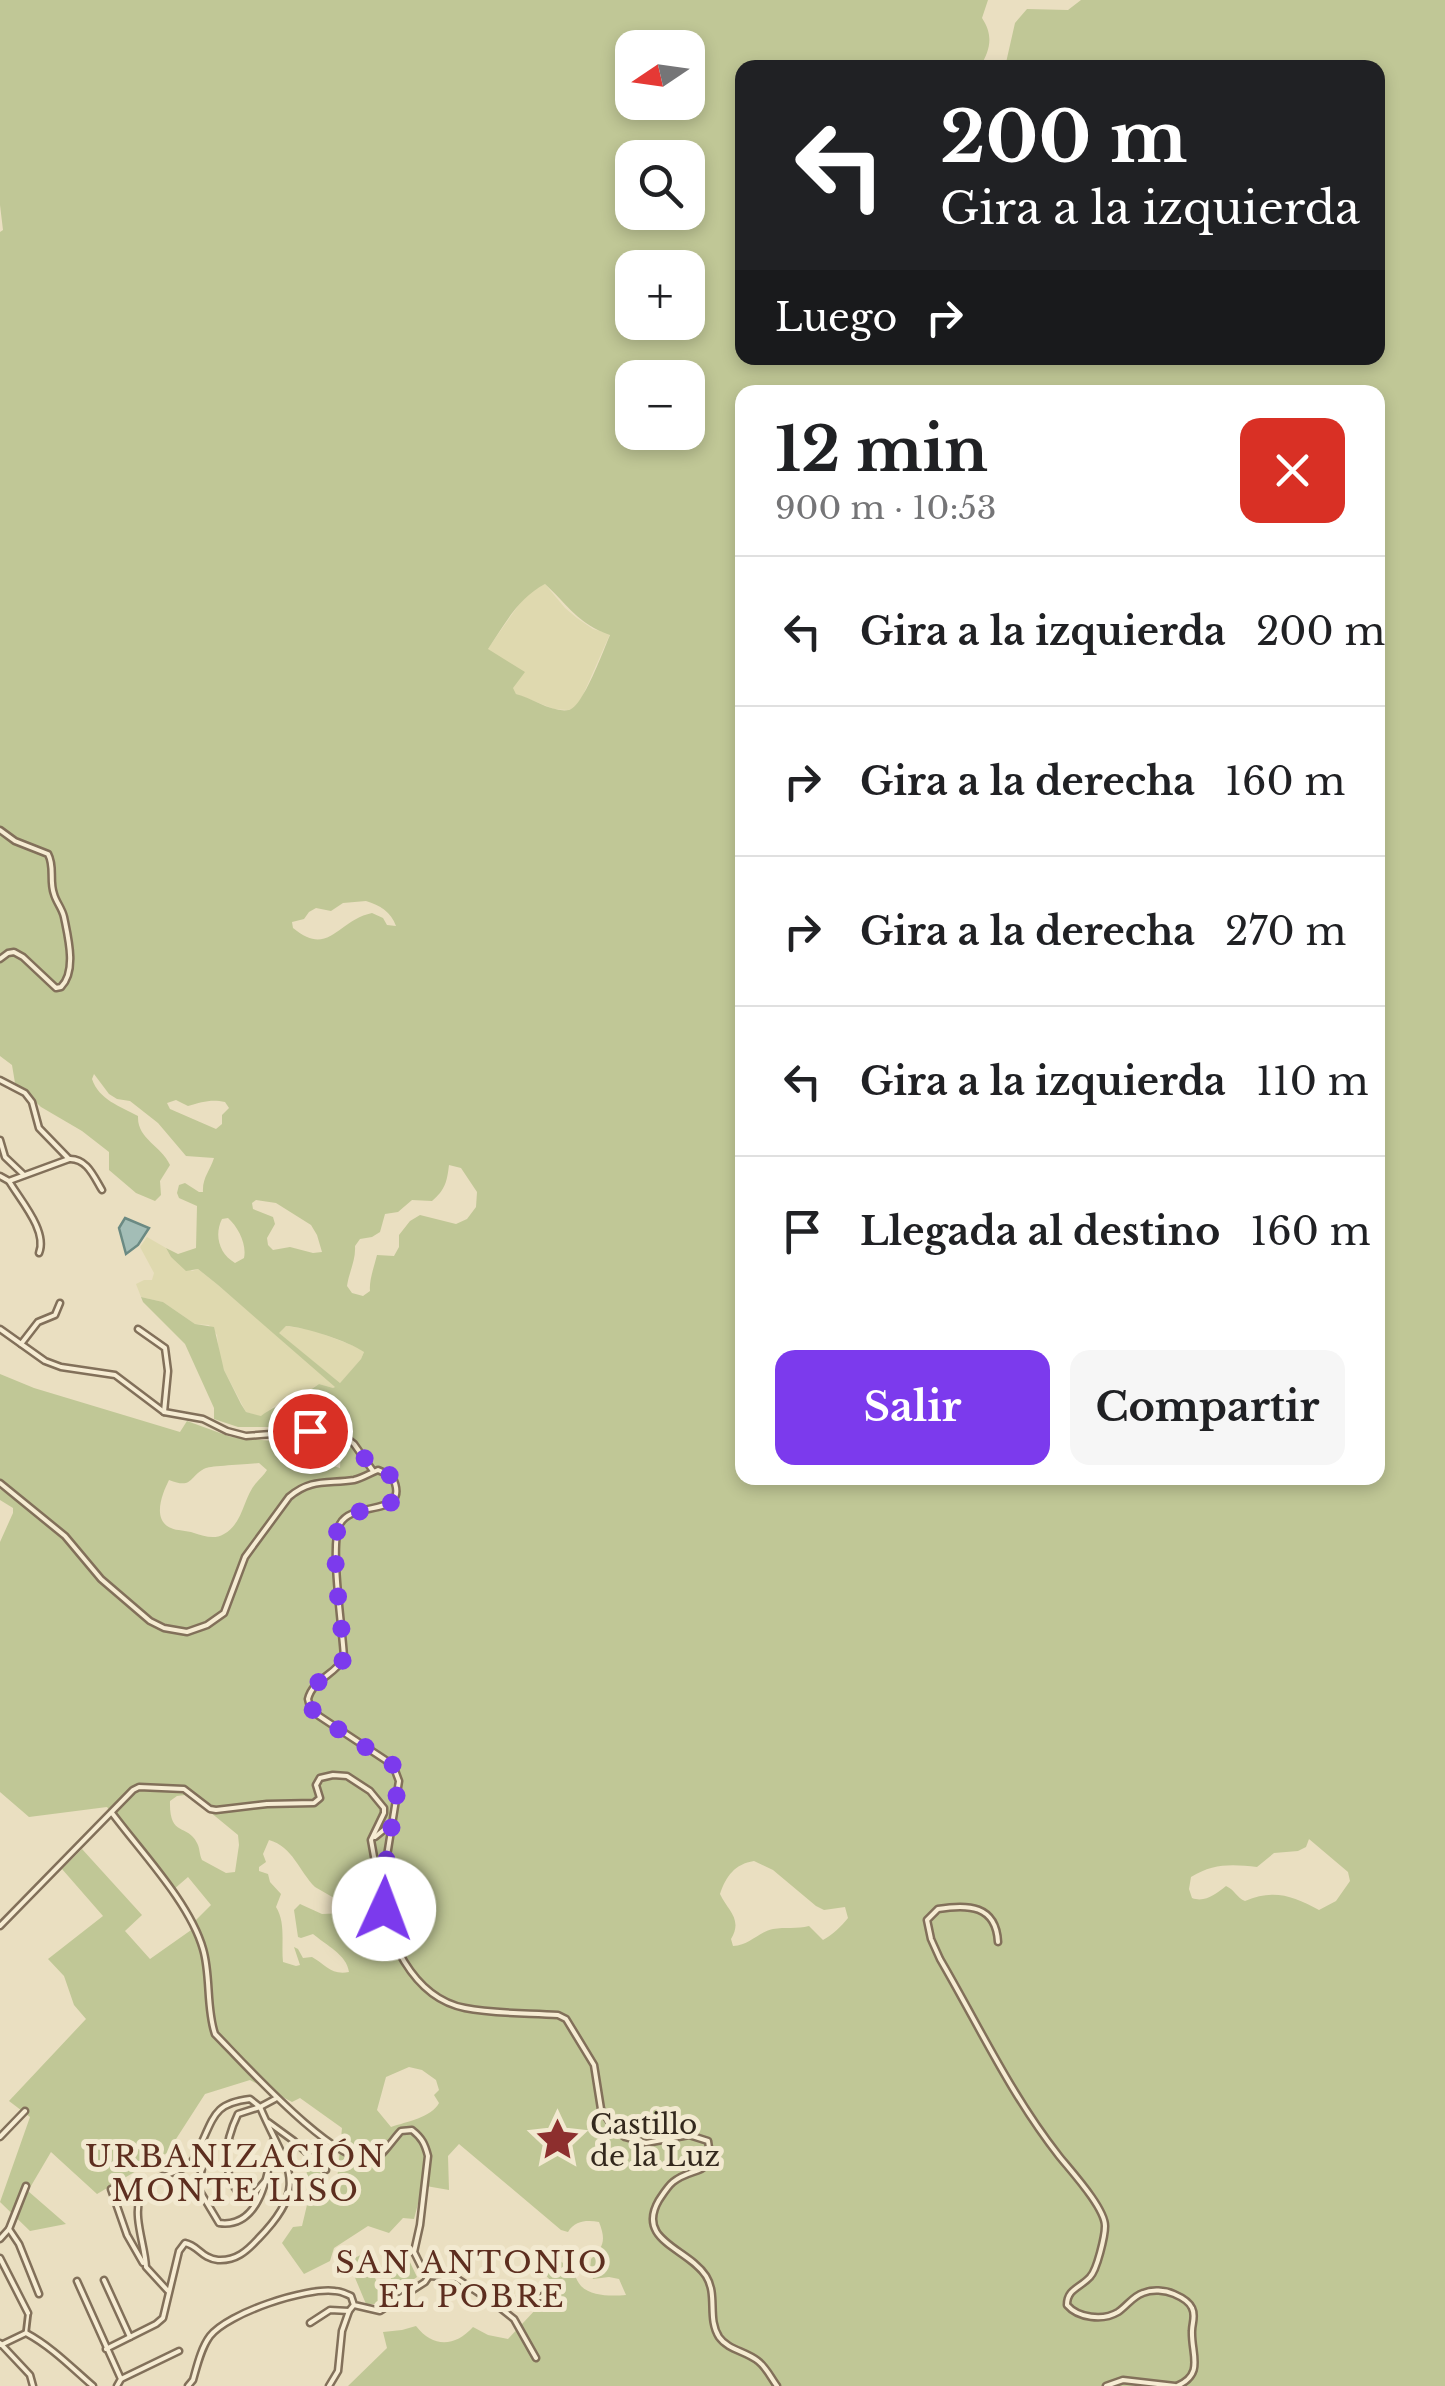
<!DOCTYPE html>
<html lang="es">
<meta charset="utf-8">
<style>
:root{--surface:#fff;--page:#f6f6f6;--text:#202124;--muted:#757577;--line:#e0e0e0;--accent:#7c3aed}
body{margin:0;font-family:"Libre Baskerville",serif;background:var(--page);color:var(--text);height:100vh;display:flex;flex-direction:column;font-size:38px;white-space:nowrap}
*{box-sizing:border-box;margin:0}
p{font-size:32px;color:var(--muted)}
.icon{flex:none;width:55px;height:55px;fill:none;stroke:currentColor;stroke-width:2;stroke-linecap:round;stroke-linejoin:round}
.map{position:relative;flex:1;overflow:hidden}
.sheet{position:absolute;left:735px;top:385px;width:650px;height:1100px;display:flex;flex-direction:column;background:var(--surface);border-radius:20px;box-shadow:0 5px 15px #0003}
.sheet>*{flex:none}
.banner{position:absolute;left:735px;top:60px;width:650px;height:305px;border-radius:20px;box-shadow:0 5px 15px #0003;background:#202124;color:#fff;overflow:hidden}
.needle{width:65px;rotate:257deg}
.fabs{position:absolute;left:615px;top:30px;display:grid;gap:20px}
.fabs a{display:grid;place-items:center;width:90px;height:90px;border-radius:20px;background:var(--surface);box-shadow:0 5px 15px #0003;font-size:50px}
.pin{position:absolute;display:grid;place-items:center;width:85px;height:85px;color:#fff;margin:-42px;border:5px solid #fff;border-radius:50%;box-shadow:0 2px 10px #0007}
.me{position:absolute;width:110px;margin:-55px;rotate:2deg;stroke-linejoin:round;filter:drop-shadow(0 0 8px #0008)}
.turn{display:flex;align-items:center;gap:35px;height:210px;padding:0 40px;font-size:45px}
.turn .icon{width:130px;height:130px;stroke-width:2.5}
.turn b{display:block;font-size:70px;line-height:85px}
.then{display:flex;align-items:center;height:95px;padding:0 40px;background:#0003;gap:20px;font-size:38px}
.round{display:grid;place-items:center;flex:none;width:105px;height:105px;border-radius:20px;background:var(--page)}
.head{display:flex;align-items:center;justify-content:space-between;height:170px;padding:0 40px}
h1{font-size:60px;font-weight:700;line-height:75px}
.cta{display:flex;gap:20px;margin-top:auto;padding:20px 40px}
.cta a{flex:1;height:115px;border-radius:20px;background:var(--accent);color:#fff;font-size:40px;font-weight:700;line-height:115px;text-align:center}
.cta a+a{background:var(--page);color:var(--text)}
ul{padding:0;list-style:none}
li{display:flex;align-items:center;gap:30px;height:150px;padding:0 40px;border-top:2px solid var(--line)}
li div{flex:1}
li b{display:block;font-size:38px}
li em{font-style:normal}
.map>svg:first-child{display:block}
</style>
<div class="map">
<svg width="1445" height="2386" viewBox="0 0 1445 2386">
<rect width="100%" height="100%" fill="#eadfc1"/>
<g fill="#dfd9af">
<path d="M545,584L565,608L577,618L593,629L610,634L583,695L575,708L568,710L554,709L516,694L487,650L520,603L530,592Z"/>
<path d="M147,1237L166,1248L171,1257L192,1271L198,1269L218,1285L336,1387L333,1388L319,1384L292,1402H279L261,1417L246,1412L224,1370L219,1353L217,1335L209,1325L195,1324L163,1302L141,1297L136,1284L144,1280H152L154,1273L140,1247Z"/>
<path d="M286,1326L312,1330L357,1347L364,1352L361,1359L340,1383L278,1333Z"/>
</g>
<g fill="#c0c796" fill-rule="evenodd">
<path d="M0,0H988L982,18C994,36 990,50 980,67L742,68V358H1378V68L1005,67L1015,23L1027,9L1068,10L1081,0H1445V2386H348L387,2348L383,2332L402,2330L416,2326C433,2348 455,2347 473,2327L488,2335L508,2339L552,2292L555,2285L532,2261L538,2255C549,2258 559,2259 568,2266C575,2271 575,2279 581,2286C592,2297 613,2296 626,2295L619,2279L609,2277L593,2279L590,2270L591,2259C604,2246 606,2240 599,2222C588,2220 575,2220 568,2232L561,2230L459,2144L448,2156L449,2190L426,2186L421,2192L414,2219L403,2218L389,2233L368,2226L334,2248L330,2261L304,2274L282,2243L293,2227L302,2226L311,2188L306,2170H318L329,2183L337,2181L342,2128L300,2098L292,2102L250,2080L205,2094L167,2153L97,2194L51,2152L28,2191L66,2224L30,2231L0,2202L30,2117L9,2101L86,2019L74,2005L64,1976L48,1959L103,1916L62,1869L82,1849L142,1915L125,1931L150,1959L194,1928L195,1921L211,1905L188,1877L173,1890L107,1807L29,1817L0,1792V1542L13,1513V1508L0,1500V1489L16,1500L20,1494L0,1480V1374L34,1388L180,1432L187,1421L231,1437L272,1441L303,1457L340,1468L342,1430L323,1427H238L214,1419V1408L185,1344L143,1302L141,1297L163,1302L195,1324L214,1327L224,1370L241,1404L246,1412L261,1416C281,1401 298,1400 319,1384L333,1388L335,1387L218,1285L198,1269L186,1271L171,1257L166,1248L178,1254L196,1248L197,1206L179,1198L177,1193L179,1185L185,1183L199,1192H203C202,1178 210,1171 214,1158L186,1156L158,1123L130,1101L117,1099L109,1094L94,1074L92,1079C99,1100 120,1106 138,1116C137,1139 161,1145 170,1165L160,1181L161,1195L155,1201L136,1193L109,1170V1152L82,1131L41,1107L15,1083L12,1065L0,1056V232L3,230L0,205ZM632,48H688V102H632ZM632,158H688V212H632ZM632,268H688V322H632ZM632,378H688V432H632ZM742,392H1378V1478H742ZM545,584C568,605 578,624 610,635C604,649 583,707 569,710C552,713 532,698 516,694L513,688L525,672L488,649C504,625 518,598 545,584ZM366,901C380,905 391,912 396,926L387,925L383,918L372,913C338,920 329,958 293,928L292,922L304,919L309,912L316,908L331,911L343,903ZM176,1100L188,1106C202,1102 211,1099 225,1102L229,1108L222,1115V1124L216,1129L170,1109L167,1103ZM449,1165L461,1168L477,1192L476,1207L467,1219L456,1224L420,1215L410,1221L399,1235V1247L394,1256L377,1255C374,1267 369,1280 370,1291L363,1296L352,1293L347,1286C349,1272 356,1260 355,1246L360,1239L372,1237L380,1232L385,1214L398,1212L412,1200L432,1201C445,1190 447,1182 449,1165ZM256,1200L276,1203L311,1225L317,1235L322,1252L313,1253L290,1247L273,1250L268,1245L267,1238L275,1224L273,1217L253,1209L252,1203ZM228,1218C238,1227 247,1244 244,1258L235,1263C219,1254 214,1235 222,1219ZM286,1326C305,1327 348,1341 364,1352L361,1359L340,1383L279,1333ZM259,1463L267,1470C264,1475 260,1478 257,1482C243,1497 244,1523 224,1534C214,1540 204,1536 194,1533C186,1530 177,1531 171,1528C151,1520 163,1492 169,1480C194,1490 189,1475 206,1468C211,1466 250,1464 259,1463ZM185,1795L193,1798L238,1835L239,1845L235,1872L226,1873L202,1860C199,1854 200,1848 197,1843C187,1823 169,1838 170,1801L177,1796ZM1309,1839L1348,1872L1350,1881L1336,1901L1319,1910C1293,1896 1274,1889 1245,1901C1237,1898 1235,1890 1226,1886C1216,1894 1205,1903 1192,1898L1189,1889L1191,1877C1213,1863 1233,1864 1257,1867L1274,1853L1298,1851L1306,1847ZM269,1840C293,1847 299,1871 315,1887L374,1921L380,1930L376,1933L356,1916L346,1913L322,1914L300,1904L294,1910L298,1937L301,1938L313,1934C326,1945 347,1955 349,1972C332,1976 325,1964 312,1957L303,1958L298,1949L294,1947L300,1965L296,1966L283,1962C281,1943 286,1923 276,1907L281,1894L270,1882L268,1874L259,1871V1867L266,1862L263,1854ZM754,1861L773,1870L816,1906L824,1910L845,1907L848,1918C841,1927 832,1935 823,1940L809,1926C797,1929 785,1927 773,1929C758,1932 750,1945 733,1946L731,1939C743,1919 728,1911 720,1894C726,1876 735,1864 754,1861ZM409,2067L422,2070L436,2080L439,2090L434,2095L439,2103C432,2117 406,2122 391,2127L377,2110L386,2077Z"/>
<path d="M365,2253L380,2290L393,2284L385,2262L394,2256L398,2264L408,2258L417,2277L378,2304H366L348,2261Z"/>
</g>
<path fill="#a3bdb6" stroke="#6b8a83" stroke-width="2.5" d="M125,1218L149,1228L138,1245L126,1254L119,1228Z"/>
<g fill="none" stroke-linecap="round" stroke-linejoin="round">
<defs>
<path id="pedestrian" d="M26,2332L28,2315"/>
<g id="minor">
<path d="M0,830L15,841L48,854C55,867 49,880 54,894C56,902 62,908 64,917C68,937 77,971 61,987L56,988L23,957L14,952L8,953L0,959"/>
<path d="M0,1080L25,1093L32,1102L39,1128L69,1159"/>
<path d="M0,1140L5,1157L24,1175"/>
<path d="M0,1176L9,1181L69,1159C87,1158 94,1177 102,1190"/>
<path d="M9,1181C20,1200 48,1231 39,1253"/>
<path d="M0,1329L45,1361L61,1367L115,1375L164,1412L203,1419L227,1431L246,1436L310,1431L331,1432L344,1436L354,1444L373,1471"/>
<path d="M138,1329L165,1348L168,1371L164,1412"/>
<path d="M21,1344L38,1322L55,1315L60,1303"/>
<path d="M0,1483L65,1536L101,1579L150,1621L164,1628L187,1632L207,1625L224,1613L245,1557L289,1497C311,1478 328,1484 354,1480C363,1478 370,1473 378,1470L392,1476C413,1519 353,1499 340,1524C329,1544 343,1631 344,1658C335,1675 313,1679 308,1699L310,1707L319,1716L393,1765L399,1781L382,1887C383,1935 413,1998 465,2008C495,2014 528,2013 558,2015L566,2019L594,2065L601,2109L615,2130L625,2137L646,2143L689,2135L708,2141C715,2178 694,2165 673,2182C668,2186 663,2194 659,2200C635,2241 688,2248 706,2276C718,2295 707,2318 719,2337C728,2350 746,2351 758,2361C766,2367 771,2378 777,2386"/>
<path d="M112,1813C141,1852 190,1903 203,1949C211,1976 206,2008 215,2034C240,2059 339,2171 374,2159C384,2155 393,2139 401,2131L412,2130C422,2138 425,2144 428,2156L420,2225L414,2252L423,2270L429,2276L456,2278L494,2303L514,2319L536,2358"/>
<path d="M375,1837L391,1824"/>
<path d="M0,1926L133,1790L139,1787L184,1789L210,1809L216,1810L267,1804L314,1803L320,1798L316,1785L320,1778L333,1775L347,1776L370,1791L384,1808V1813L371,1840L381,1895"/>
<path d="M998,1942C996,1905 968,1904 938,1909L927,1920L931,1939L940,1959C979,2026 1011,2095 1059,2156C1071,2171 1105,2208 1105,2226C1105,2236 1097,2270 1090,2277C1080,2288 1067,2289 1067,2305C1078,2318 1103,2321 1118,2312C1127,2306 1133,2296 1143,2293C1152,2289 1165,2290 1174,2294C1181,2297 1189,2301 1192,2308C1196,2316 1192,2323 1192,2331C1191,2354 1205,2374 1177,2386"/>
<path d="M268,2122L294,2141L326,2170"/>
<path d="M0,2137L25,2111"/>
<path d="M203,2145L204,2158L198,2188L219,2223C261,2229 269,2172 273,2141"/>
<path d="M266,2180L252,2196L239,2194C220,2169 225,2141 238,2114L260,2107L275,2099"/>
<path d="M111,2189L127,2235L143,2263"/>
<path d="M9,2229L19,2244L39,2294"/>
<path d="M0,2239L9,2229L26,2186"/>
<path d="M0,2258L28,2313"/>
<path d="M104,2280L130,2337"/>
<path d="M77,2281L121,2379"/>
<path d="M168,2291L146,2267C145,2245 133,2218 140,2197C147,2174 177,2176 191,2163C196,2157 198,2149 202,2142C215,2113 217,2103 250,2099L260,2107"/>
<path d="M495,2303L541,2297L548,2293L552,2284"/>
<path d="M310,2323L330,2310L349,2311"/>
<path d="M0,2343L30,2375L33,2386"/>
<path d="M1,2345L26,2333C52,2347 72,2368 93,2386"/>
<path d="M106,2349L156,2324L163,2318L179,2251L185,2243C199,2246 201,2258 218,2260C236,2261 247,2251 258,2239C313,2183 285,2167 260,2107"/>
<path d="M117,2386L121,2379L179,2351"/>
<path d="M188,2386L193,2380C197,2366 201,2348 210,2336C228,2313 306,2287 335,2291C341,2291 346,2294 351,2296L354,2305L380,2311L425,2282L429,2276"/>
<path d="M329,2386L338,2371L342,2331L349,2311L353,2306"/>
<path d="M1106,2386L1123,2380L1175,2386"/>
</g>
</defs>
<use href="#pedestrian" stroke="#82705a" stroke-width="8"/>
<use href="#minor" stroke="#82705a" stroke-width="9"/>
<use href="#pedestrian" stroke="#f6ecd3" stroke-width="2.5"/>
<use href="#minor" stroke="#f6ecd3" stroke-width="4"/>
</g>
<g fill="none" stroke-linecap="round" stroke-linejoin="round">
<path stroke="#7c3aed" stroke-width="18" stroke-dasharray="0 32.4" d="M310,1431C349,1433 352,1439 373,1471C386,1470 400,1478 397,1494C392,1515 349,1503 339,1526C329,1546 343,1630 344,1658C336,1675 313,1678 308,1699L310,1707L318,1716L393,1765L399,1780L382,1888L384,1909"/>
</g>
<defs>
<symbol id="sight-bare" viewBox="-9 -9 18 18"><path d="M0-6L1.8-2.2L6-1.7L2.9 1.2L3.7 5.4L0 3.3L-3.7 5.4L-2.9 1.2L-6-1.7L-1.8-2.2Z" fill="#8d2f2e" stroke="#f2e9d0" stroke-width="2.5" paint-order="stroke"/></symbol>
</defs>
<g fill-rule="evenodd">
<use href="#sight-bare" x="526" y="2108" width="63" height="63"/>
</g>
<g text-anchor="middle" dominant-baseline="central" stroke-width="10" stroke-linejoin="round" paint-order="stroke">
<g font-size="28" fill="#33281d" stroke="#f2e9d0" text-anchor="start">
<text x="590" y="2124">Castillo<tspan x="590" dy="32">de la Luz</tspan></text>
</g>
<g font-size="30" letter-spacing="2.5" fill="#5d2e1f" stroke="#f2e9d0">
<text x="236" y="2156">URBANIZACIÓN<tspan x="236" dy="34">MONTE LISO</tspan></text>
<text x="472" y="2262">SAN ANTONIO<tspan x="472" dy="34">EL POBRE</tspan></text>
</g>
</g>
</svg>
<div class="fabs">
<a><svg class="needle" viewBox="-14 -14 28 28"><path d="M0-13l5 13h-10z" fill="#e53935"/><path d="M0 13l5-13h-10z" fill="#757577"/></svg></a>
<a><svg class="icon" aria-label="search" viewBox="0 0 24 24"><circle cx="10" cy="10" r="6"/><path d="M15 15l6 6"/></svg></a>
<a>+</a>
<a>−</a>
</div>
<div class="pin" style="left:310px;top:1431px;background:#d93025"><svg class="icon" aria-label="arrive" viewBox="0 0 24 24"><path d="M6 21V4h12l-3 4 3 4H6"/></svg></div>
<svg class="me" style="left:384px;top:1909px" viewBox="-20 -20 40 40"><circle r="19" fill="#fff"/><path d="M0-13L10 11 0 6-10 11z" fill="#7c3aed"/></svg>
<div class="banner">
<div class="turn"><svg class="icon" aria-label="left" viewBox="0 0 24 24"><path d="M17 20v-9H6M10 6l-5 5 5 5"/></svg><div><b>200 m</b>Gira a la izquierda</div></div>
<div class="then">Luego<svg class="icon" aria-label="right" viewBox="0 0 24 24"><path d="M7 20v-9h11M14 6l5 5-5 5"/></svg></div>
</div>
<section class="sheet">
<div class="head"><div><h1>12 min</h1><p>900 m · 10:53</p></div><a class="round" style="background:#d93025;color:#fff"><svg class="icon" aria-label="close" viewBox="0 0 24 24"><path d="M6 6l12 12M18 6L6 18"/></svg></a></div>
<ul>
<li><svg class="icon" aria-label="left" viewBox="0 0 24 24"><path d="M17 20v-9H6M10 6l-5 5 5 5"/></svg><div><b>Gira a la izquierda</b></div><em>200 m</em></li>
<li><svg class="icon" aria-label="right" viewBox="0 0 24 24"><path d="M7 20v-9h11M14 6l5 5-5 5"/></svg><div><b>Gira a la derecha</b></div><em>160 m</em></li>
<li><svg class="icon" aria-label="right" viewBox="0 0 24 24"><path d="M7 20v-9h11M14 6l5 5-5 5"/></svg><div><b>Gira a la derecha</b></div><em>270 m</em></li>
<li><svg class="icon" aria-label="left" viewBox="0 0 24 24"><path d="M17 20v-9H6M10 6l-5 5 5 5"/></svg><div><b>Gira a la izquierda</b></div><em>110 m</em></li>
<li><svg class="icon" aria-label="arrive" viewBox="0 0 24 24"><path d="M6 21V4h12l-3 4 3 4H6"/></svg><div><b>Llegada al destino</b></div><em>160 m</em></li>
</ul>
<div class="cta"><a>Salir</a><a>Compartir</a></div>
</section>
</div>
